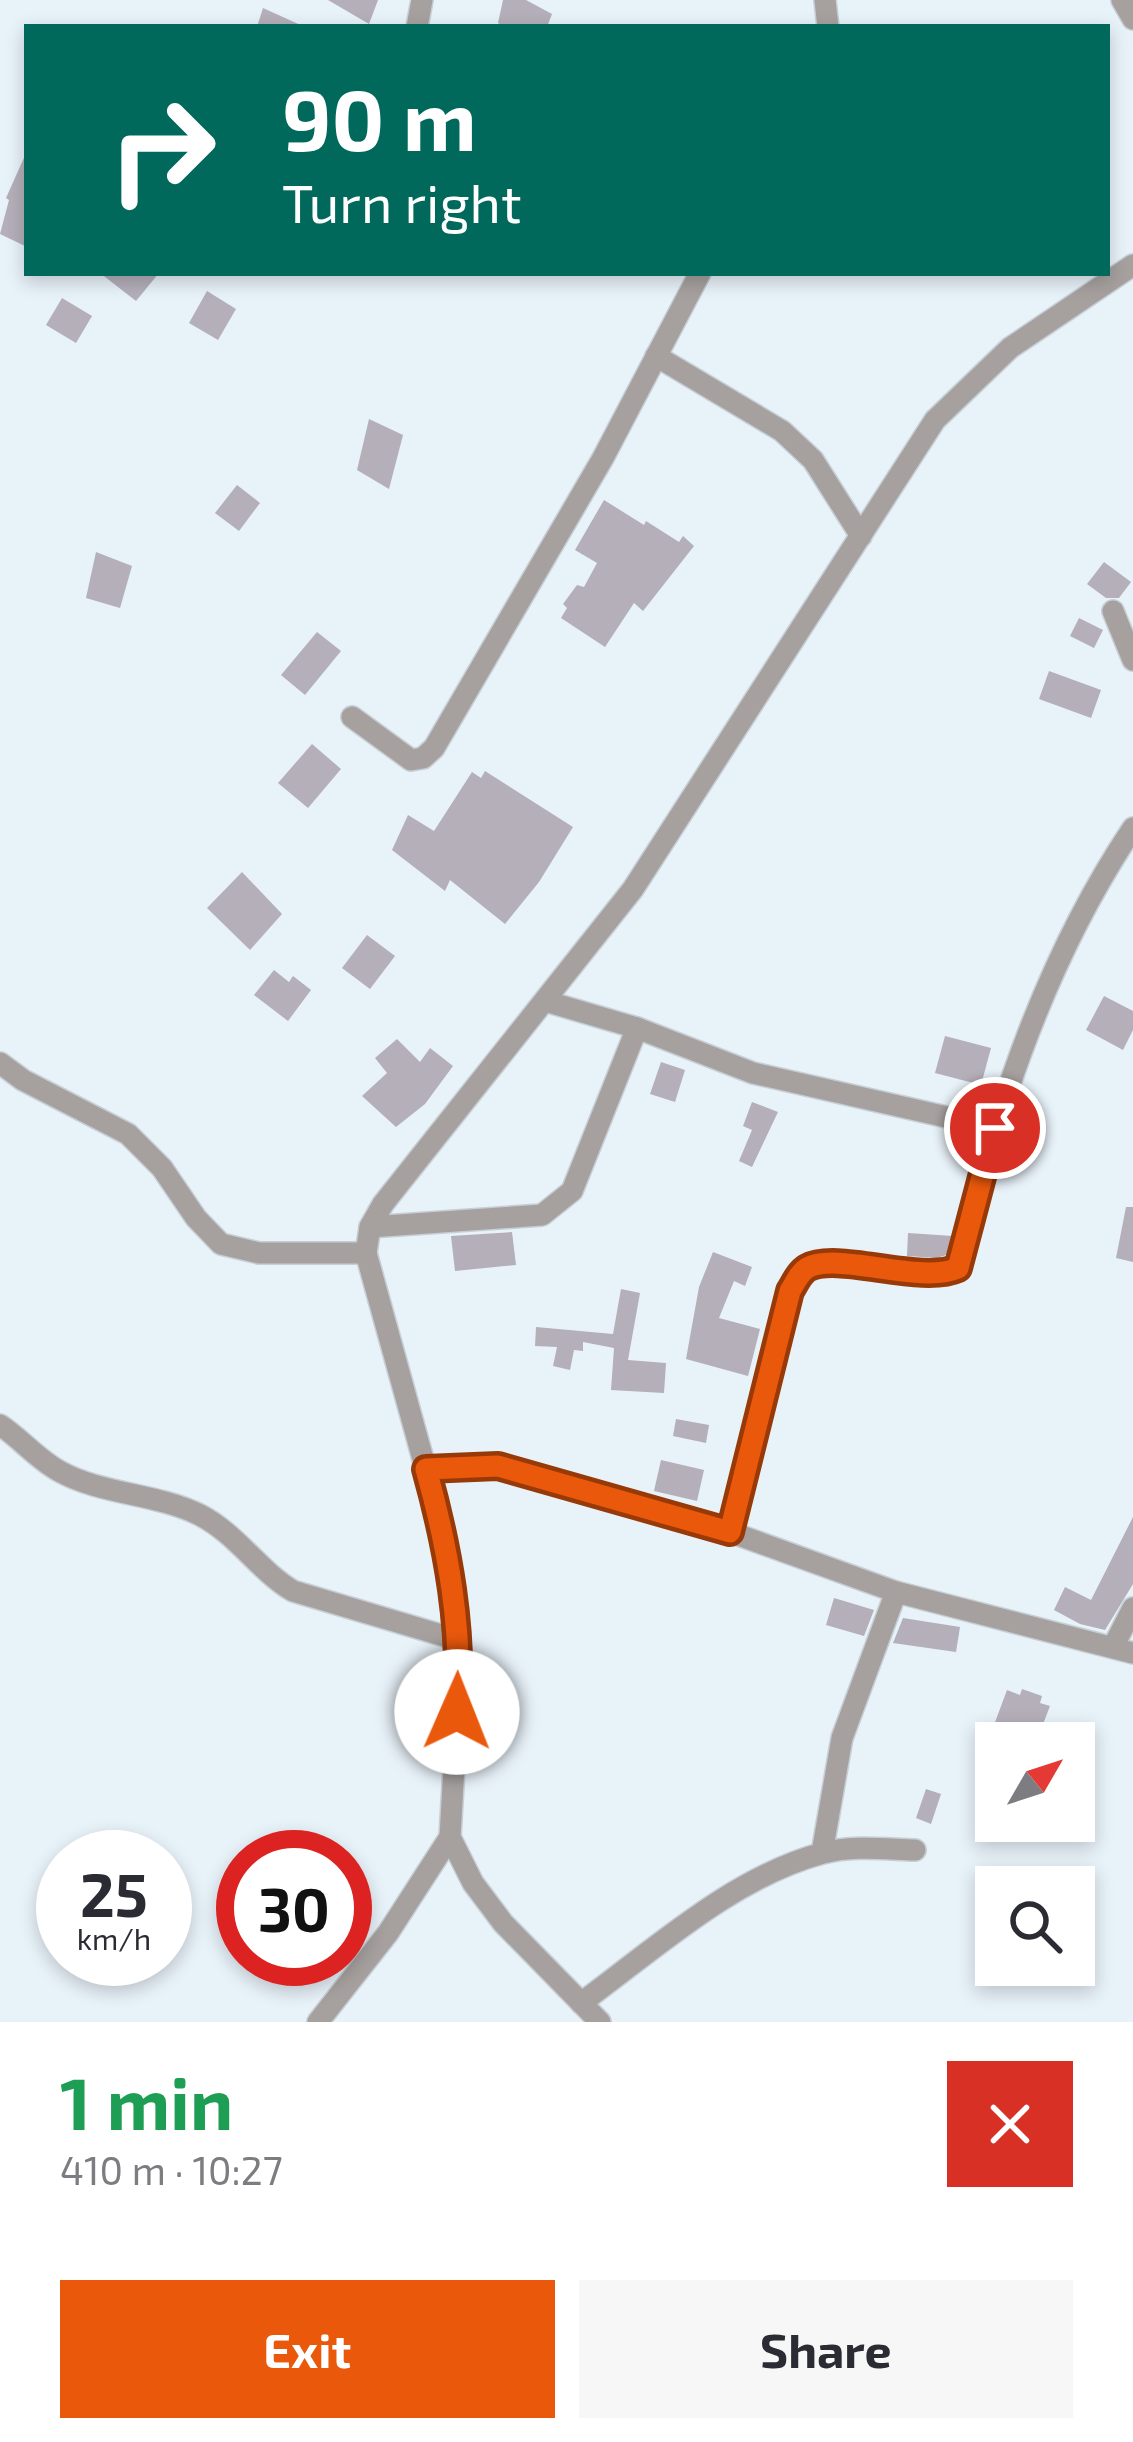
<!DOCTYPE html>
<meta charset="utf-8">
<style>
:root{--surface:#fff;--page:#f7f7f7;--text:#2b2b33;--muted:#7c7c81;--accent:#ea580c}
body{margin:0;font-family:"Exo 2",sans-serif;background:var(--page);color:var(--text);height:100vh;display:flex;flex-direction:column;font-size:45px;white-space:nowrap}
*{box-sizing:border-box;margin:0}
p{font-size:39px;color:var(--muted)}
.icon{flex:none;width:66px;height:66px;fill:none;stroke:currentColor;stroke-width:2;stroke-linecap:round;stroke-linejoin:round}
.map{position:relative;height:2022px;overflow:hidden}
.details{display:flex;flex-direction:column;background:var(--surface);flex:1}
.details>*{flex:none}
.guide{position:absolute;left:24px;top:24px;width:1086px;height:252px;border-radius:0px;box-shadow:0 6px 18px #0003;background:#00695c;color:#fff;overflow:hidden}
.needle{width:78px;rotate:51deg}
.buttons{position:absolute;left:975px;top:1722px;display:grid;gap:24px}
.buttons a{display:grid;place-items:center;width:120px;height:120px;border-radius:0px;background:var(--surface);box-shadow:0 6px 18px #0003;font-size:60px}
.speed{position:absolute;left:36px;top:1830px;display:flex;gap:24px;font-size:60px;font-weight:700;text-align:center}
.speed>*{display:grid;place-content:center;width:156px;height:156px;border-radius:50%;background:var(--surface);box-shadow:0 6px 18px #0003;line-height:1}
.speed small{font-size:30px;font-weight:400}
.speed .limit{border:18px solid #d22;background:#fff;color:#111}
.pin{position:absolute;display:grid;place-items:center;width:102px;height:102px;color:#fff;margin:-51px;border:6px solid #fff;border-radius:50%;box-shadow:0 3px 12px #0007}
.me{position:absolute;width:132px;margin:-66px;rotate:1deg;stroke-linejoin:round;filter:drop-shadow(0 0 9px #0008)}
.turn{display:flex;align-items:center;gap:42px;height:252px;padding:0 60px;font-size:54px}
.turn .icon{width:156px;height:156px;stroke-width:2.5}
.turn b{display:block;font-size:84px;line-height:102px}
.round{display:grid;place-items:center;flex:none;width:126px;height:126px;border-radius:0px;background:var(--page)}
.overview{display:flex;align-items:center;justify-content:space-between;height:204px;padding:0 60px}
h1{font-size:72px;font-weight:700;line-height:90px;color:#1e9e55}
.action{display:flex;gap:24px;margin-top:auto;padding:24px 60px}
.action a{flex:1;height:138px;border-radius:0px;background:var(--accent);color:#fff;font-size:48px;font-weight:700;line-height:138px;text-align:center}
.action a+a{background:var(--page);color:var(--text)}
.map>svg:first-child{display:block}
</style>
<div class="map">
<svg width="1133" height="2022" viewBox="0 0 1133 2022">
<rect width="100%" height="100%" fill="#e8f2f9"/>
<g fill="#b4afb9">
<path d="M328,0H378L369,24Z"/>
<path d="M503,0H526L552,14L547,27H505L498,23Z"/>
<path d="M263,8L305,27H257Z"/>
<path d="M27,151V247L0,234L9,200L6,198Z"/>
<path d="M100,273H159L136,301Z"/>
<path d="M207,291L236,309L218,340L189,323Z"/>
<path d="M62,298L92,316L76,343L46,325Z"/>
<path d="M369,419L403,435L389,489L357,470Z"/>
<path d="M237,485L260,503L239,531L215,513Z"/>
<path d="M604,500L644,525L646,521L679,542L683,536L694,546L643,611L634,603L605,647L561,618L567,608L563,604L577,585L584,587L597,563L575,550Z"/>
<path d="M96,552L132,566L120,608L86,598Z"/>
<path d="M1104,562L1131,582L1119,598H1106L1087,584Z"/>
<path d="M1079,618L1103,630L1094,648L1070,636Z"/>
<path d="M317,632L341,651L305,695L281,675Z"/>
<path d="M1049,671L1101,690L1091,718L1039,699Z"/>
<path d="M312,744L341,769L308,808L278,783Z"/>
<path d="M485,771L573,827L539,882L505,924L450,880L445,891L392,850L408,815L434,831L472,772L481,778Z"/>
<path d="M242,872L282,914L250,950L207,908Z"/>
<path d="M367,935L395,956L370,989L342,968Z"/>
<path d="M274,970L289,982L293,976L311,990L288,1021L254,995Z"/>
<path d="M1104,996L1133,1011V1030L1123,1050L1086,1030Z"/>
<path d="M945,1036L991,1048L981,1085L935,1073Z"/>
<path d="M397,1039L420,1062L430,1048L453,1066L425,1104L396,1127L362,1096L387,1073L375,1058Z"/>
<path d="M661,1062L685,1070L675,1102L650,1094Z"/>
<path d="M752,1102L778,1112L752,1167L739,1161L752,1130L743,1126Z"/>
<path d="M1126,1207H1133V1262L1116,1258Z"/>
<path d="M512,1232L516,1265L455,1271L451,1236Z"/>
<path d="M908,1233L953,1236L946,1255L937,1258L907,1256Z"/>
<path d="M713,1252L752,1267L745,1286L734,1281L719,1318L760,1329L748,1376L686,1359L699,1287Z"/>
<path d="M621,1289L640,1293L628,1360L666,1363L664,1393L611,1390L614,1348L583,1342V1351L574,1350L570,1370L553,1366L557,1347L535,1346L536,1327L613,1334Z"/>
<path d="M676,1419L709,1425L706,1443L673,1436Z"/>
<path d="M661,1460L704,1470L697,1501L654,1491Z"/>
<path d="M1133,1517V1584L1105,1630L1080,1624L1054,1610L1065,1587L1091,1600Z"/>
<path d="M834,1598L874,1610L864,1636L826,1625Z"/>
<path d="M903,1618L960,1627L956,1652L893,1643Z"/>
<path d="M1022,1689L1042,1696L1040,1703L1050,1706L1037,1740L994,1725L1007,1690L1020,1695Z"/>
<path d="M926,1789L941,1794L931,1824L916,1818Z"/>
</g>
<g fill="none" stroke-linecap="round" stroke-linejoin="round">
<defs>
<g id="minor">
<path d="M825,0L828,27"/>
<path d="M1122,0L1133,19"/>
<path d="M417,27L422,0"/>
<path d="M656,356L782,431L813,460L861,536"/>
<path d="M1113,611L1133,660"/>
<path d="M352,717L411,760L423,758L434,748L603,458L700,273"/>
<path d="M545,1001L637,1028L753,1073L995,1128"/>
<path d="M0,1063L23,1080L128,1134L162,1168L196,1218L221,1244L259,1253H366"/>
<path d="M370,1227L542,1215L572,1191L637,1028"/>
<path d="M0,1425C20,1438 37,1459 59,1471C102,1495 156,1493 200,1515C237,1534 259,1571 293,1591L458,1640"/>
<path d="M426,1469L498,1466L556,1480L730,1532L896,1592L1133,1653"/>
<path d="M730,1532L790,1291L800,1273L819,1264L938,1273L957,1268C978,1224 982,1171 997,1124C1029,1020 1072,919 1133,828"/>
<path d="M1113,1647L1133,1608"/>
<path d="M822,1853L842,1738L896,1592"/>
<path d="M581,2003C655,1949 733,1877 823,1853C853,1845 884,1849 915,1850"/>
<path d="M318,2022L388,1933L450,1837"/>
<path d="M600,2022L503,1923L473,1883L450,1837L459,1679L444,1535L366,1253L370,1227L383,1204L633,889L935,420L1010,348L1133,265"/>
</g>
</defs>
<use href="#minor" stroke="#c7cfd6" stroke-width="24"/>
<use href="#minor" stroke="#a6a19f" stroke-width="21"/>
</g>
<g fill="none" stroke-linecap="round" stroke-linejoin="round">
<defs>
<path id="route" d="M457,1712C463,1630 448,1548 426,1469L498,1466L730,1532L790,1291C795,1283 799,1273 807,1268C837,1251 921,1285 958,1268L995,1128"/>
</defs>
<use href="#route" stroke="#983908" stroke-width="30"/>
<use href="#route" stroke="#ea580c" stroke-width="21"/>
</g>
</svg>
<div class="buttons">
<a><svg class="needle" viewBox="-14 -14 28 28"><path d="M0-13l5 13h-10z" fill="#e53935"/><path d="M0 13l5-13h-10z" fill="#7c7c81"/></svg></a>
<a><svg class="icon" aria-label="search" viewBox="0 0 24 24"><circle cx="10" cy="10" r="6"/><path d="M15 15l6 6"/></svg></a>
</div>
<div class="speed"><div>25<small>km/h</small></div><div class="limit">30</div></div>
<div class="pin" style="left:995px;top:1128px;background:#d93025"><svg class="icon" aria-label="arrive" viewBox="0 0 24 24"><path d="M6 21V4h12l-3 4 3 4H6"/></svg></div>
<svg class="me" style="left:457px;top:1712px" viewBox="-20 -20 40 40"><circle r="19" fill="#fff"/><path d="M0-13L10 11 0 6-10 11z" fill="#ea580c"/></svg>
<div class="guide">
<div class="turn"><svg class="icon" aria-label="right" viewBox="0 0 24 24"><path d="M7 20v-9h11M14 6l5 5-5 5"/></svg><div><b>90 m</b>Turn right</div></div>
</div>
</div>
<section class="details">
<div class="overview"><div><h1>1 min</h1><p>410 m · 10:27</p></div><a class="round" style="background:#d93025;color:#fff"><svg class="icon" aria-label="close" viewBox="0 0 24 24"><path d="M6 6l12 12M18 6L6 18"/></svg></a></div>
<div class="action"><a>Exit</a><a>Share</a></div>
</section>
